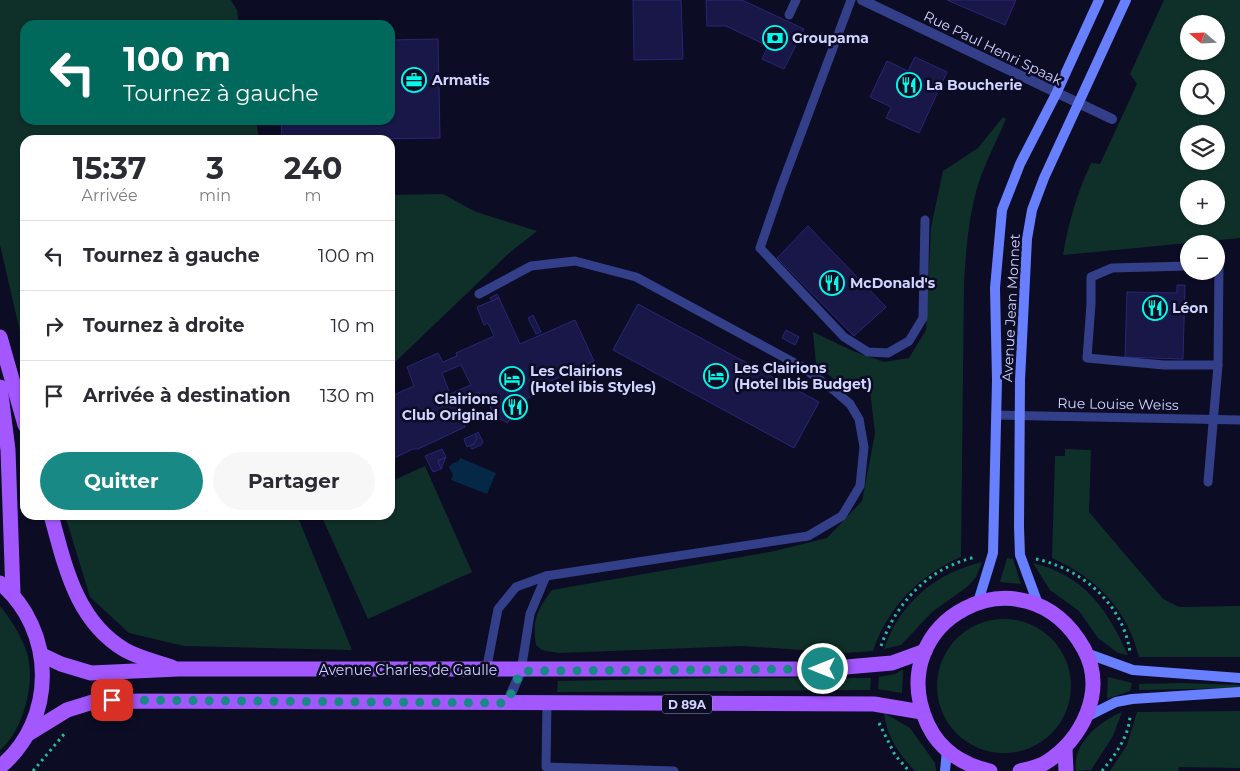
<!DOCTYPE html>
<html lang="fr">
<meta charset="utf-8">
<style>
:root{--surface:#fff;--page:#f7f7f7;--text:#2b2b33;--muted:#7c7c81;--line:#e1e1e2;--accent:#188985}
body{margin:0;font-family:Montserrat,sans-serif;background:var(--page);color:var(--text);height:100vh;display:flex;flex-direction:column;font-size:19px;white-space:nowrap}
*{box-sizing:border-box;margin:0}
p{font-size:16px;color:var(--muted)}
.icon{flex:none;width:28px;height:28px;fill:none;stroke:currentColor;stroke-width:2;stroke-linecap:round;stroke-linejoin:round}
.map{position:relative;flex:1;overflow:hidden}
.panel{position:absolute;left:20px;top:135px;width:375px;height:385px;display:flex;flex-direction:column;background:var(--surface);border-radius:15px;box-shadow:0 1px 4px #0004}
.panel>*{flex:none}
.guide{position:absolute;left:20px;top:20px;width:375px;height:105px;border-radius:15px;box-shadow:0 1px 4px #0004;background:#00695c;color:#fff;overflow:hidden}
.needle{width:32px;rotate:289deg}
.controls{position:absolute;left:1180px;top:15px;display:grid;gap:10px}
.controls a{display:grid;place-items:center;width:45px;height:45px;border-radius:50%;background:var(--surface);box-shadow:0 1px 4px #0004;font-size:25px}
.pin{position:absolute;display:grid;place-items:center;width:42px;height:42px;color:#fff;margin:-21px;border-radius:10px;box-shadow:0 2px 8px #0006}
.me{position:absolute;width:55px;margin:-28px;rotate:270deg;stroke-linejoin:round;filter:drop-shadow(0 0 4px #0008)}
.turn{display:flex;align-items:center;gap:18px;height:105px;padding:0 20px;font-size:22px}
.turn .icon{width:65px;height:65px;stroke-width:2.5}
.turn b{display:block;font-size:35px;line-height:42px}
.eta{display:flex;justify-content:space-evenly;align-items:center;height:85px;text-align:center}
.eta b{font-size:30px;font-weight:700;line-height:35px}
.cta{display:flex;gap:10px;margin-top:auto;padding:10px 20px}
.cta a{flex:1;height:58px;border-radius:30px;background:var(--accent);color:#fff;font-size:20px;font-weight:700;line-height:58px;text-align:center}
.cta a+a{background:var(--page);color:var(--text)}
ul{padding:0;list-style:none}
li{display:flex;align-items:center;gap:15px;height:70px;padding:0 20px;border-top:1px solid var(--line)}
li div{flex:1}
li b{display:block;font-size:19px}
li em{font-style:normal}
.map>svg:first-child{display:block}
</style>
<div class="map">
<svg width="1240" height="771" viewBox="0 0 1240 771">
<rect width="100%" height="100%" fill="#0c0c25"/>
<g fill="#0f3029" fill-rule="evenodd">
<path d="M0,0H231L237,10L239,25H25V120H256L259,140H25V353L0,245Z"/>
<path d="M1164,0H1240V238L1063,255C1069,220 1077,194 1091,163L1100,164L1137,84L1130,74ZM1189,24H1216V51H1189ZM1189,79H1216V106H1189ZM1189,134H1216V161H1189ZM1189,189H1216V216H1189Z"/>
<path d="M1003,117L1006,119C998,138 988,157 981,176C969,210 966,248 964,284L961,557C919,575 888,607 873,651L846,653L742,646L559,653L542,650L536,645C532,619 537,610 552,590L775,551L827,538L862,501L875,434L870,390L855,385L851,394L816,364L813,332L853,351L884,362L909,358L926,330L931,227L943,171L978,148Z"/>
<path d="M443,194L476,212L537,231L508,254L390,367V195Z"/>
<path d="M1065,449L1091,450L1089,512L1163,599L1179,607L1240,606V657H1139C1127,609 1097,578 1052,558L1055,456H1065Z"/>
<path d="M425,466L472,572L368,619L321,515H390V482Z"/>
<path d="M65,515H297L352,650L184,646L129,633L90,597Z"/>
<path d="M1007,558L1013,559L1021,584L1000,582Z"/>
<path d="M982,562L976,577L967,587L932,612L901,645L884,649C901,602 934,574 982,562Z"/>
<path d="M1033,563C1085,576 1107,609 1128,655L1118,653L1098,638L1079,611L1050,590Z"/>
<path d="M0,606C12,621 21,635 27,653C36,682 23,731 0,750Z"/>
<circle cx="1004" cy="686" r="67"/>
<path d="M903,669L902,693L878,689L879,677L895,674Z"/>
<path d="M1108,677L1132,683L1130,691L1107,699Z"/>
<path d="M712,678H871L870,690L557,692L558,681Z"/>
<path d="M1184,683L1240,685V688L1139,690V684Z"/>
<path d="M1240,711V768L1179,767L1178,771H1110L1127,745L1137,712Z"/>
<path d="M1122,712L1113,736L1091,770L1076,771C1072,743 1099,722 1122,712Z"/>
<path d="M884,713L910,728L935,763L936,771H915C900,756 886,735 884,713Z"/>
</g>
<path fill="#052846" d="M460,458L496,473L487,494L451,480L453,475L449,467L453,463L458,462Z"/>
<g fill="#181748" stroke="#282776" fill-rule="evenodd">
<path d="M633,0H681L683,59L634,60Z"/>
<path d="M706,0H742L804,29L784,69L762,59L768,46L726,26H707Z"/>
<path d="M947,0H1016L1005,25Z"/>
<path d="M438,39L440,138L282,140L281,120H390V40Z"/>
<path d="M915,57L947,72L919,133L886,118L891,107L870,97L887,61L908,71Z"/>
<path d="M808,226L886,307L854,336L777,258Z"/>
<path d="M1177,285H1185L1183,359L1125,357L1127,292L1177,293Z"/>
<path d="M497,294L499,298L492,301L490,298Z"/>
<path d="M499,298L520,344L575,320L594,361L530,391L532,396L511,406L512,410L508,411L512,414L508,423L495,417L497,413L493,414L486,393L480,396L479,392L455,403L465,427L418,449H413L390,460V407L396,394L414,386L407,367L438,353L443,362L457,356L456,353L494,336L488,323L484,325L477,307ZM461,365L471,385L450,394L442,373Z"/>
<path d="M638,304L819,402L794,448L613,350Z"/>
<path d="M533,315L541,332L536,334L528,318Z"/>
<path d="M786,330L799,337L795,345L782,338Z"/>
<path d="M478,432L483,442L481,445L472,449L470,445L474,444L477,437L475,434Z"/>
<path d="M475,434L477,437L474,444L467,447L464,439Z"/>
<path d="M442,449L446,457L438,461L441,469L433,472L425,456Z"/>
<path d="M446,457L441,469L438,461Z"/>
</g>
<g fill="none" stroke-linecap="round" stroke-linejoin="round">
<g stroke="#23c09b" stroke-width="3" stroke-dasharray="2.5 4" stroke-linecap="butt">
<path d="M1036,559C1082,569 1123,604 1130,652"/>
<path d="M881,646C896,602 930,567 976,557"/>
<path d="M879,723L895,755L909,771"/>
<path d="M33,771L65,733"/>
<path d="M1102,771C1115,755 1128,738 1130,717"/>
</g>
<g stroke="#333f89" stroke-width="9">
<path d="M851,0L781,187L760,248L844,337L868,352L888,353L909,341L923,318L925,220"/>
<path d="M789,15L796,0"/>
<path d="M1189,266L1112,268L1091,277V304L1087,358L1164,365H1218"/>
<path d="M479,294L531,266L575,261L636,277L802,367L835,391L850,404L859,419L864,447L860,486L842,516L808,536L546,576L516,587L498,609L486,671"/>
<path d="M996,415L1240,420"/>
<path d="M1208,482L1218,365L1219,265H1216"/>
<path d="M521,671L530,614L546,576"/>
<path d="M547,703L546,767L674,771"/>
</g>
<g stroke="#333f89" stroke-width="10">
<path d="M862,0L1112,119"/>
<path d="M507,703L521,671"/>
</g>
<g stroke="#687fff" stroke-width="10">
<path d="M978,602L993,553L997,380L995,288L1002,210L1020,164L1056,94L1099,0"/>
<path d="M1038,604L1020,555L1019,527L1020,380L1027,239L1032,210L1044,178L1126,0"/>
<path d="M1086,653L1133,670L1240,678"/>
<path d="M1086,717L1116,702L1132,699L1240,692"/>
<path d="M945,771L947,750"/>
</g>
<g stroke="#a358ff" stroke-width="15">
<path d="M0,337L25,425"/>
<path d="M0,387L8,450L13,594"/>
<path d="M51,515C65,566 76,621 125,650C139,658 157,662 172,667"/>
<path d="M0,583C56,630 57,720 0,767"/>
<path d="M42,655L61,664L91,673L178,669H823L892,663L925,651"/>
<path d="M28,734L67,710L96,701L874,704L922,712"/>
<path d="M1065,749L1066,771"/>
<path d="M990,771C963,765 940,750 928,725C879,621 1025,543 1084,649C1107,691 1082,740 1045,763C1038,767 1028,769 1020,771"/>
</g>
</g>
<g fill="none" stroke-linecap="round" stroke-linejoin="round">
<path stroke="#188985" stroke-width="9" stroke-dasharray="0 16.2" d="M112,700L507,703L521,671L823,669"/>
</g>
<defs>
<symbol id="bank-ring" viewBox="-11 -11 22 22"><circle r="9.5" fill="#0c0c25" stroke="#00fce9" stroke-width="1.5"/><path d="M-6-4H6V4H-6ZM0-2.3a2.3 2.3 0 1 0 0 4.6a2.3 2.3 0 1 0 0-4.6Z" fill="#00fce9"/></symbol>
<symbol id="office-ring" viewBox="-11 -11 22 22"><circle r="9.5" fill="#0c0c25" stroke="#00fce9" stroke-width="1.5"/><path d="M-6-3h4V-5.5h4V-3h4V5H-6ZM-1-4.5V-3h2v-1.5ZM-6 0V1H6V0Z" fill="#00fce9"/></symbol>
<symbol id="restaurant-ring" viewBox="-11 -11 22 22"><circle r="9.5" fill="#0c0c25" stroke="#00fce9" stroke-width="1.5"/><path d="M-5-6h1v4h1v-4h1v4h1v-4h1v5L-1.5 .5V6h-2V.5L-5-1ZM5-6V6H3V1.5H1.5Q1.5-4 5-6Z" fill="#00fce9"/></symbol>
<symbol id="hotel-ring" viewBox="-11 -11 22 22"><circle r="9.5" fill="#0c0c25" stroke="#00fce9" stroke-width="1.5"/><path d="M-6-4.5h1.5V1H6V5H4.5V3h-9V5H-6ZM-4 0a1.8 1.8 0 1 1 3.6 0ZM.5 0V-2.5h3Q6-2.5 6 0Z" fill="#00fce9"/></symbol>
</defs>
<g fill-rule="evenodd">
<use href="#bank-ring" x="761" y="24" width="28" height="28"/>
<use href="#office-ring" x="400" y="66" width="28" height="28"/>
<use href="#restaurant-ring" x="895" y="71" width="28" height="28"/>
<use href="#restaurant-ring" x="818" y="269" width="28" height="28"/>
<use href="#restaurant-ring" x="1141" y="294" width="28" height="28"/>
<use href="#hotel-ring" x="702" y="362" width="28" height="28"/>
<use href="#hotel-ring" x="498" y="365" width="28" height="28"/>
<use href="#restaurant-ring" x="501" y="393" width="28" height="28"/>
</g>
<g text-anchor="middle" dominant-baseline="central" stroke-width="5" stroke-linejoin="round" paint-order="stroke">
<rect fill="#0c0c25" stroke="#9698be" stroke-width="1" x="662" y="694.5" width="50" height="19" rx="4"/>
<g font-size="12" font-weight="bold" fill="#d1d4ff">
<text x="687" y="704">D 89A</text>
</g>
<g font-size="14" font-weight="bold" fill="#d1d4ff" stroke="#0c0c25" text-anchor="start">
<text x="792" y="38">Groupama</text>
<text x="432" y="80">Armatis</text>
<text x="926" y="85">La Boucherie</text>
<text x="850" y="283">McDonald's</text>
<text x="1172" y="308">Léon</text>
<text x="734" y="368">Les Clairions<tspan x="734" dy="16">(Hotel Ibis Budget)</tspan></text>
<text x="530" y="371">Les Clairions<tspan x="530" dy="16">(Hotel ibis Styles)</tspan></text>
<text x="498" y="399" text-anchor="end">Clairions<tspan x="498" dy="16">Club Original</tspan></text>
</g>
<g font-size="14" fill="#d1d4ff" stroke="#0c0c25">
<text transform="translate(993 48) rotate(26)">Rue Paul Henri Spaak</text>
<text transform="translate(1011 308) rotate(-87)">Avenue Jean Monnet</text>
<text transform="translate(1118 404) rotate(1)">Rue Louise Weiss</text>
<text x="408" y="670">Avenue Charles de Gaulle</text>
</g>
</g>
</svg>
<div class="controls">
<a><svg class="needle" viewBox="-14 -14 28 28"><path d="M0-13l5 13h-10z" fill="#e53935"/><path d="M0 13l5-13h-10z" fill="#7c7c81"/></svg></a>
<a><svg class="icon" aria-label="search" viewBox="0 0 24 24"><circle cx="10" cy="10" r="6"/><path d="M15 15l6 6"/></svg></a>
<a><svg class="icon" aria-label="layers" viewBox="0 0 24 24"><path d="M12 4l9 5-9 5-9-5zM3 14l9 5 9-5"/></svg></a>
<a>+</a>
<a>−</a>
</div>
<div class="pin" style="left:112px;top:700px;background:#d93025"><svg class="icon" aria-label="arrive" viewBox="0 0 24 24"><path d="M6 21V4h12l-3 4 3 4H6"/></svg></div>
<svg class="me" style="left:823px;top:669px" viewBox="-20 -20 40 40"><circle r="17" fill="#188985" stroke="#fff" stroke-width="3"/><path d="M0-11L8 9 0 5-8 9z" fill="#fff"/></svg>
<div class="guide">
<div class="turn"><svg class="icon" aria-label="left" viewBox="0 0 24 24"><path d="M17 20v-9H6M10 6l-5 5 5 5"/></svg><div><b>100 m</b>Tournez à gauche</div></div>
</div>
<section class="panel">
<div class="eta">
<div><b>15:37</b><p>Arrivée</p></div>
<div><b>3</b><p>min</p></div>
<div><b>240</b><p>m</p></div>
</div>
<ul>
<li><svg class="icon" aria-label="left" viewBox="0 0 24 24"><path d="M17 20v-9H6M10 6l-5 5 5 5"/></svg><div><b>Tournez à gauche</b></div><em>100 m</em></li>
<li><svg class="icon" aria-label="right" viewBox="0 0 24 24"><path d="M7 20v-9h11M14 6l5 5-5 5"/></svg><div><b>Tournez à droite</b></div><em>10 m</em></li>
<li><svg class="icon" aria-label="arrive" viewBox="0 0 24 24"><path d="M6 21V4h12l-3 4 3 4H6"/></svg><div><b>Arrivée à destination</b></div><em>130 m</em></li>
</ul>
<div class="cta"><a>Quitter</a><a>Partager</a></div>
</section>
</div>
